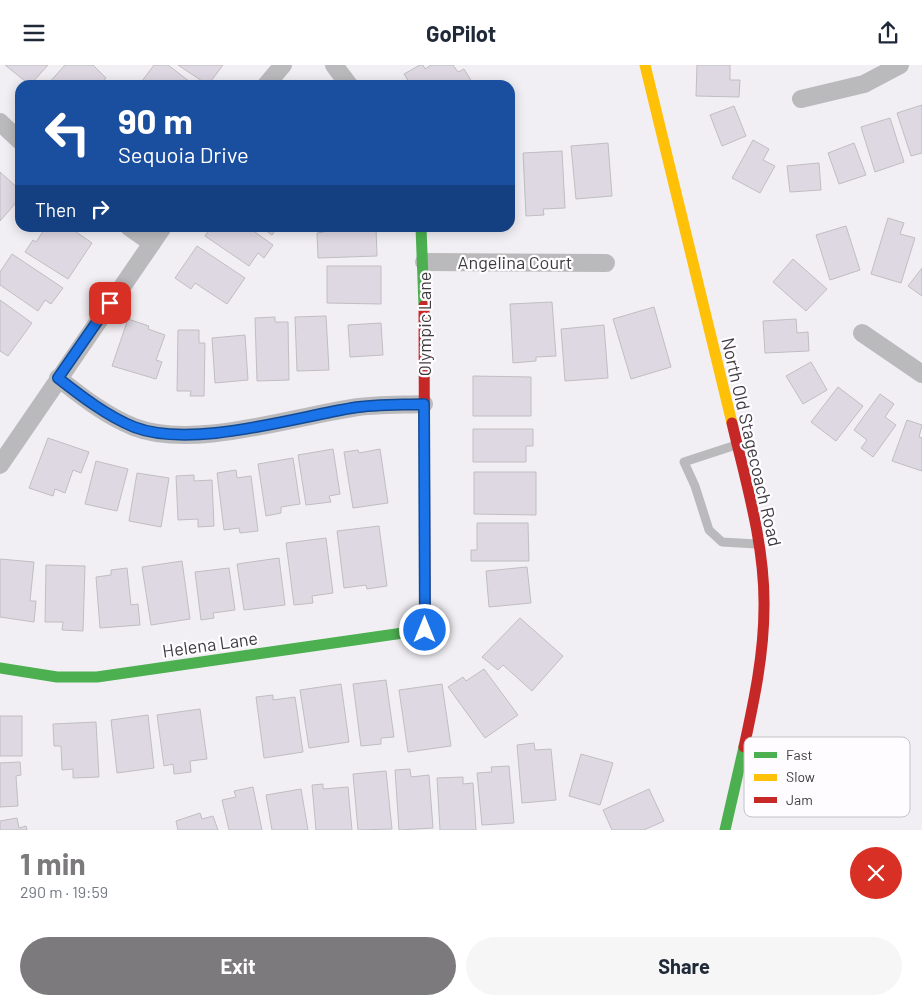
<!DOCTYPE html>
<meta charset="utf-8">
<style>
:root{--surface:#fff;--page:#f6f6f7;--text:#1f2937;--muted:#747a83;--accent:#7c7a7d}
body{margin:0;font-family:Barlow,sans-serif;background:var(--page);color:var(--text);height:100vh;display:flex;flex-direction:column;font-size:19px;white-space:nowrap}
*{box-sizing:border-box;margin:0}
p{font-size:16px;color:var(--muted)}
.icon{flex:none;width:28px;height:28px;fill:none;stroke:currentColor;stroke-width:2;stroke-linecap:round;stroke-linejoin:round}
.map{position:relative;height:765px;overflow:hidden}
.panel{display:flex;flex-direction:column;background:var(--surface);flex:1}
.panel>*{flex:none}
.top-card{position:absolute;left:15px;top:15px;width:500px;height:152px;border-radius:15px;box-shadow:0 2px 12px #0003;background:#1a4fa0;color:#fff;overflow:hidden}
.pin{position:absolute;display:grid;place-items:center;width:42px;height:42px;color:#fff;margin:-21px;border-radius:10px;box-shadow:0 2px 8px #0006}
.me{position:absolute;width:55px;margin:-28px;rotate:0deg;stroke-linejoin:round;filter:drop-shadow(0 0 4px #0008)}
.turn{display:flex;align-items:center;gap:18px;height:105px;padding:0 20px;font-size:22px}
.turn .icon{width:65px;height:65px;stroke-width:2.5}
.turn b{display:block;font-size:35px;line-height:42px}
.then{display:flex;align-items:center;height:48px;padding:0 20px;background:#0003;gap:10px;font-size:19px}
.round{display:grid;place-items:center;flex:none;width:52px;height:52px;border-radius:26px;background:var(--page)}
.headline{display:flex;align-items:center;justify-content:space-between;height:85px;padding:0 20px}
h1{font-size:30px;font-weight:700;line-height:38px;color:var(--accent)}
.cta{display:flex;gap:10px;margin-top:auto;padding:10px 20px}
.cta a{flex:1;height:58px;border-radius:30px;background:var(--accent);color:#fff;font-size:20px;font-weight:700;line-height:58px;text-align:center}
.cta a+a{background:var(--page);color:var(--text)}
header{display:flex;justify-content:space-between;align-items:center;height:65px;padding:0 20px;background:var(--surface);font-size:22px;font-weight:700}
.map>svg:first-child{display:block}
</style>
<header><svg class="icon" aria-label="menu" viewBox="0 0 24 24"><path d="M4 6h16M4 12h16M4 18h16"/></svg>GoPilot<svg class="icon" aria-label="share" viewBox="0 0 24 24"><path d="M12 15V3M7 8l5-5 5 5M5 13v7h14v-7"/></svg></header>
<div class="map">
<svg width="922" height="765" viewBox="0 0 922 765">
<rect width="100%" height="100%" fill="#f1eff3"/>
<g fill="#ded8e3" stroke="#c0bec1">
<path d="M5,0H48L30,20Z"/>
<path d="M65,0H93L106,13L100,20H47Z"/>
<path d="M154,0H168L194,20H139Z"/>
<path d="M178,0H223L208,20Z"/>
<path d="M420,0H423L425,4L431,0H453L458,7L464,4L472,17L467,20H411L404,9Z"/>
<path d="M697,0H730V15H740L739,32L696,31Z"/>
<path d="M922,40V88L911,91L897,48Z"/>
<path d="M734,41L746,71L722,81L710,50Z"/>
<path d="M890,53L904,97L875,107L861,62Z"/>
<path d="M753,75L769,84L763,95L775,101L760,128L732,113Z"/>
<path d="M608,78L612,131L576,134L571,81Z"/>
<path d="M854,78L866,110L839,119L828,88Z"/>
<path d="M562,86L565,143L543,144L544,150L526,151L523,88Z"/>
<path d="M819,98L821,125L790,127L787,101Z"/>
<path d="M0,107L20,125V133L0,156Z"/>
<path d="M888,153L904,158L900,169L915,173L901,218L871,209Z"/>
<path d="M846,161L860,205L830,215L816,170Z"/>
<path d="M46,162H69L92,178L68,214L25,187L33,175L36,177Z"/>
<path d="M211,162H248L273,180L264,193L258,188L249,201L205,171Z"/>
<path d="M261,162H277L272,170Z"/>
<path d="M324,162H376L377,191L318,193L317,168L324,167Z"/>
<path d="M197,181L245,213L227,239L195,218L191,224L175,213Z"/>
<path d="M12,189L63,223L51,239L45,235L38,246L0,220V207Z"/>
<path d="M793,194L827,224L806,246L773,217Z"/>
<path d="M327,201H381V239L327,238Z"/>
<path d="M922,203V231L908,221Z"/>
<path d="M0,235L32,258L8,291L0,286Z"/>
<path d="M552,237L556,291L536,292V296L513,298L510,239Z"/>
<path d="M654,242L671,302L631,314L613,254Z"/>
<path d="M326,251L329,305L297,306L295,252Z"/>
<path d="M275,252V257H288L289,315L257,316L255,253Z"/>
<path d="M128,254L149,261L148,264L165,270L156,295L162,297L156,314L112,301Z"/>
<path d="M796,254L797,268L808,267L809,286L765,288L763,256Z"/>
<path d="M381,258L383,290L350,292L348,260Z"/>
<path d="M604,260L608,313L565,316L561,264Z"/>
<path d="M178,265H199V278H205L204,331H190L191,326H177Z"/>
<path d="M245,270L248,315L215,318L212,273Z"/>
<path d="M811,297L827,325L803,339L786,311Z"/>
<path d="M473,311L531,312V351H473Z"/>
<path d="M838,322L863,341L836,376L811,357Z"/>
<path d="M880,329L894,339L885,352L896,360L873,392L861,383L867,375L854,365Z"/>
<path d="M907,355L922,360L919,372L922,373V406L892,396Z"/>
<path d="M473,364H533V381H526V397H473Z"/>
<path d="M48,373L89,387L81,408L73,405L65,428L55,424L53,431L29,423Z"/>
<path d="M333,384L340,429L329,431L331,437L306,440L298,390Z"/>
<path d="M380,384L388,438L353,443L344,387L358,385L359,388Z"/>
<path d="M293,393L300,439L281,442V448L266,451L258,399Z"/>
<path d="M96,396L128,404L117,446L85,439Z"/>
<path d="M236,405L237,413L251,411L258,466L240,468L239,463L224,465L217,408Z"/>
<path d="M474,407H536V450L474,449Z"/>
<path d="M137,408L169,413L161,462L129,456Z"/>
<path d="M194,410V416L212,415L214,461L198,462V454L178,455L176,411Z"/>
<path d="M477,458H528L529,496H471V485H477Z"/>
<path d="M379,461L387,521L367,524L366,520L344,523L337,466Z"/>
<path d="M326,473L333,528L312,531L313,538L294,540L286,478Z"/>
<path d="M279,493L285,540L244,545L237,499Z"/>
<path d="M0,494L34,497L30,536H36L34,557L0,552Z"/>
<path d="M182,496L190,554L151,560L142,502Z"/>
<path d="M46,500L85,501L83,566L62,565L63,557H45Z"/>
<path d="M527,502L531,538L489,542L486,506Z"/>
<path d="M127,503L131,540L138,539L140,560L100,563L96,512L111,510V505Z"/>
<path d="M229,503L235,545L213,548L214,553L201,555L195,507Z"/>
<path d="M520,553L563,591L532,626L503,600L498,605L482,592Z"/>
<path d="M484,604L518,650L485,673L448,622L463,612L466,616Z"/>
<path d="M386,615L394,672L381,673V679L361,681L353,619Z"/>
<path d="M341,619L349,677L309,683L300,625Z"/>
<path d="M442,619L451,681L408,687L399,625Z"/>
<path d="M273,630V635L295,632L303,687L264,693L256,632Z"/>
<path d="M200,644L207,694L190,696L191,707L174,709L173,699L164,701L157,650Z"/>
<path d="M148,650L154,703L117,708L111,655Z"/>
<rect x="0" y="651" width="22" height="40"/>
<path d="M96,657L99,712L73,713V704L62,705L61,681H54L53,659Z"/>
<path d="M534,678L535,685L551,684L556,735L522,738L517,680Z"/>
<path d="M581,689L613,698L600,740L569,731Z"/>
<path d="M20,697L21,710L16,711L18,741L0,742V698Z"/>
<path d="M509,701L514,758L482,760L477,708L492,707L491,702Z"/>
<path d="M410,704L411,712L429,710L433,763L399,765L395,705Z"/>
<path d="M386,706L392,764L358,765L353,709Z"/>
<path d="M463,712V719L473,718L476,765H440L437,713Z"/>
<path d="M323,719V724L348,722L352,765H316L312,720Z"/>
<path d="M253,722L262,765H229L222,735L236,732L234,726Z"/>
<path d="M301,724L308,765H272L266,730Z"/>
<path d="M649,724L664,756L644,765H612L603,745Z"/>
<path d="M200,748L202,754L213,751L218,765H178L176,756Z"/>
<path d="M17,753L19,763L26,761L27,765H0V756Z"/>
</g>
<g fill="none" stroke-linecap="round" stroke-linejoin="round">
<path stroke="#bab9bb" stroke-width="9" d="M736,380L684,397L695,421L709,465L722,477L756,479"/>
<g stroke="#bab9bb" stroke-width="18">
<path d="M334,0L349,20"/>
<path d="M266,20L283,0"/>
<path d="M801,34L864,19L900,0"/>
<path d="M0,57L20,76"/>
<path d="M129,162L152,178"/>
<path d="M424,197L606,198"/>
<path d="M862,268L922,309"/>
<path d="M58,313C81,331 106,351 134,362C192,385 292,352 352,343C376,339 401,340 424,339"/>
<path d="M0,400L163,162"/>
</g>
<g stroke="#4caf50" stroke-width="11">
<path d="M421,162L424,241"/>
<path d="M0,603L57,612H97L410,567"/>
<path d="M725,765L744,682"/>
</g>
<path stroke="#ffc107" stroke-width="11" d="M645,0L732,358"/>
<g stroke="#c62828" stroke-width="11">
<path d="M732,358C746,418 765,480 764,542C764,589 754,636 744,682"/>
<path d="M410,567L425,565L424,241"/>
</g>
</g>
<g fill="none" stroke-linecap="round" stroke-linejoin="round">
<defs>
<path id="route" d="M110,238L58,313C81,331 107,351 134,362C191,384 292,353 352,343C376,339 401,340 424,339L425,565"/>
</defs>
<use href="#route" stroke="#114b97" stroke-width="12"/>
<use href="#route" stroke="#1a73e8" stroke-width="9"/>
</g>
<g text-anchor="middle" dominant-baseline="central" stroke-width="4.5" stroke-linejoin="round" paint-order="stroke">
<g font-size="18" fill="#3d3b3e" stroke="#fefcff">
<text x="515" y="197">Angelina Court</text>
<text transform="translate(424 259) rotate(-90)">Olympic Lane</text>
<text transform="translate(752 377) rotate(77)">North Old Stagecoach Road</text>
<text transform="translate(210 579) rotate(-8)">Helena Lane</text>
</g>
</g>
<rect x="744" y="672" width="166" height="80" rx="8" fill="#fefcff" stroke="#c4c2c5" stroke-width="1"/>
<rect x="754" y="687" width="23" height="6" fill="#4caf50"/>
<rect x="754" y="709" width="23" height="7" fill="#ffc107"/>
<rect x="754" y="732" width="23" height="6" fill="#c62828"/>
<g font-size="14" fill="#3d3b3e">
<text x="786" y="695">Fast</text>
<text x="786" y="717">Slow</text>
<text x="786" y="740">Jam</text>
</g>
</svg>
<div class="pin" style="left:110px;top:238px;background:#d93025"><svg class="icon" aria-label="arrive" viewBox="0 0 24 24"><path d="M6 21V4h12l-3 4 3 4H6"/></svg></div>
<svg class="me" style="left:425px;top:565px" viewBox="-20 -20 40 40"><circle r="17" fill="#1a73e8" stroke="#fff" stroke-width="3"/><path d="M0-11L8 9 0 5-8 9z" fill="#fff"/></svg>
<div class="top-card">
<div class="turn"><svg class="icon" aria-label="left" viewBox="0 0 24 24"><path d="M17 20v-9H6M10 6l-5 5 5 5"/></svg><div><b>90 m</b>Sequoia Drive</div></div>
<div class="then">Then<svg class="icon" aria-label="right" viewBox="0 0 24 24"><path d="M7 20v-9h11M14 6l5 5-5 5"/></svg></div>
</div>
</div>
<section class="panel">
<div class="headline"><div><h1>1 min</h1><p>290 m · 19:59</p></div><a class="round" style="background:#d93025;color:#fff"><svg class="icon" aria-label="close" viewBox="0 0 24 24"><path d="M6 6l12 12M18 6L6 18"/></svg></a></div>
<div class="cta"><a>Exit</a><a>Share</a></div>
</section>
